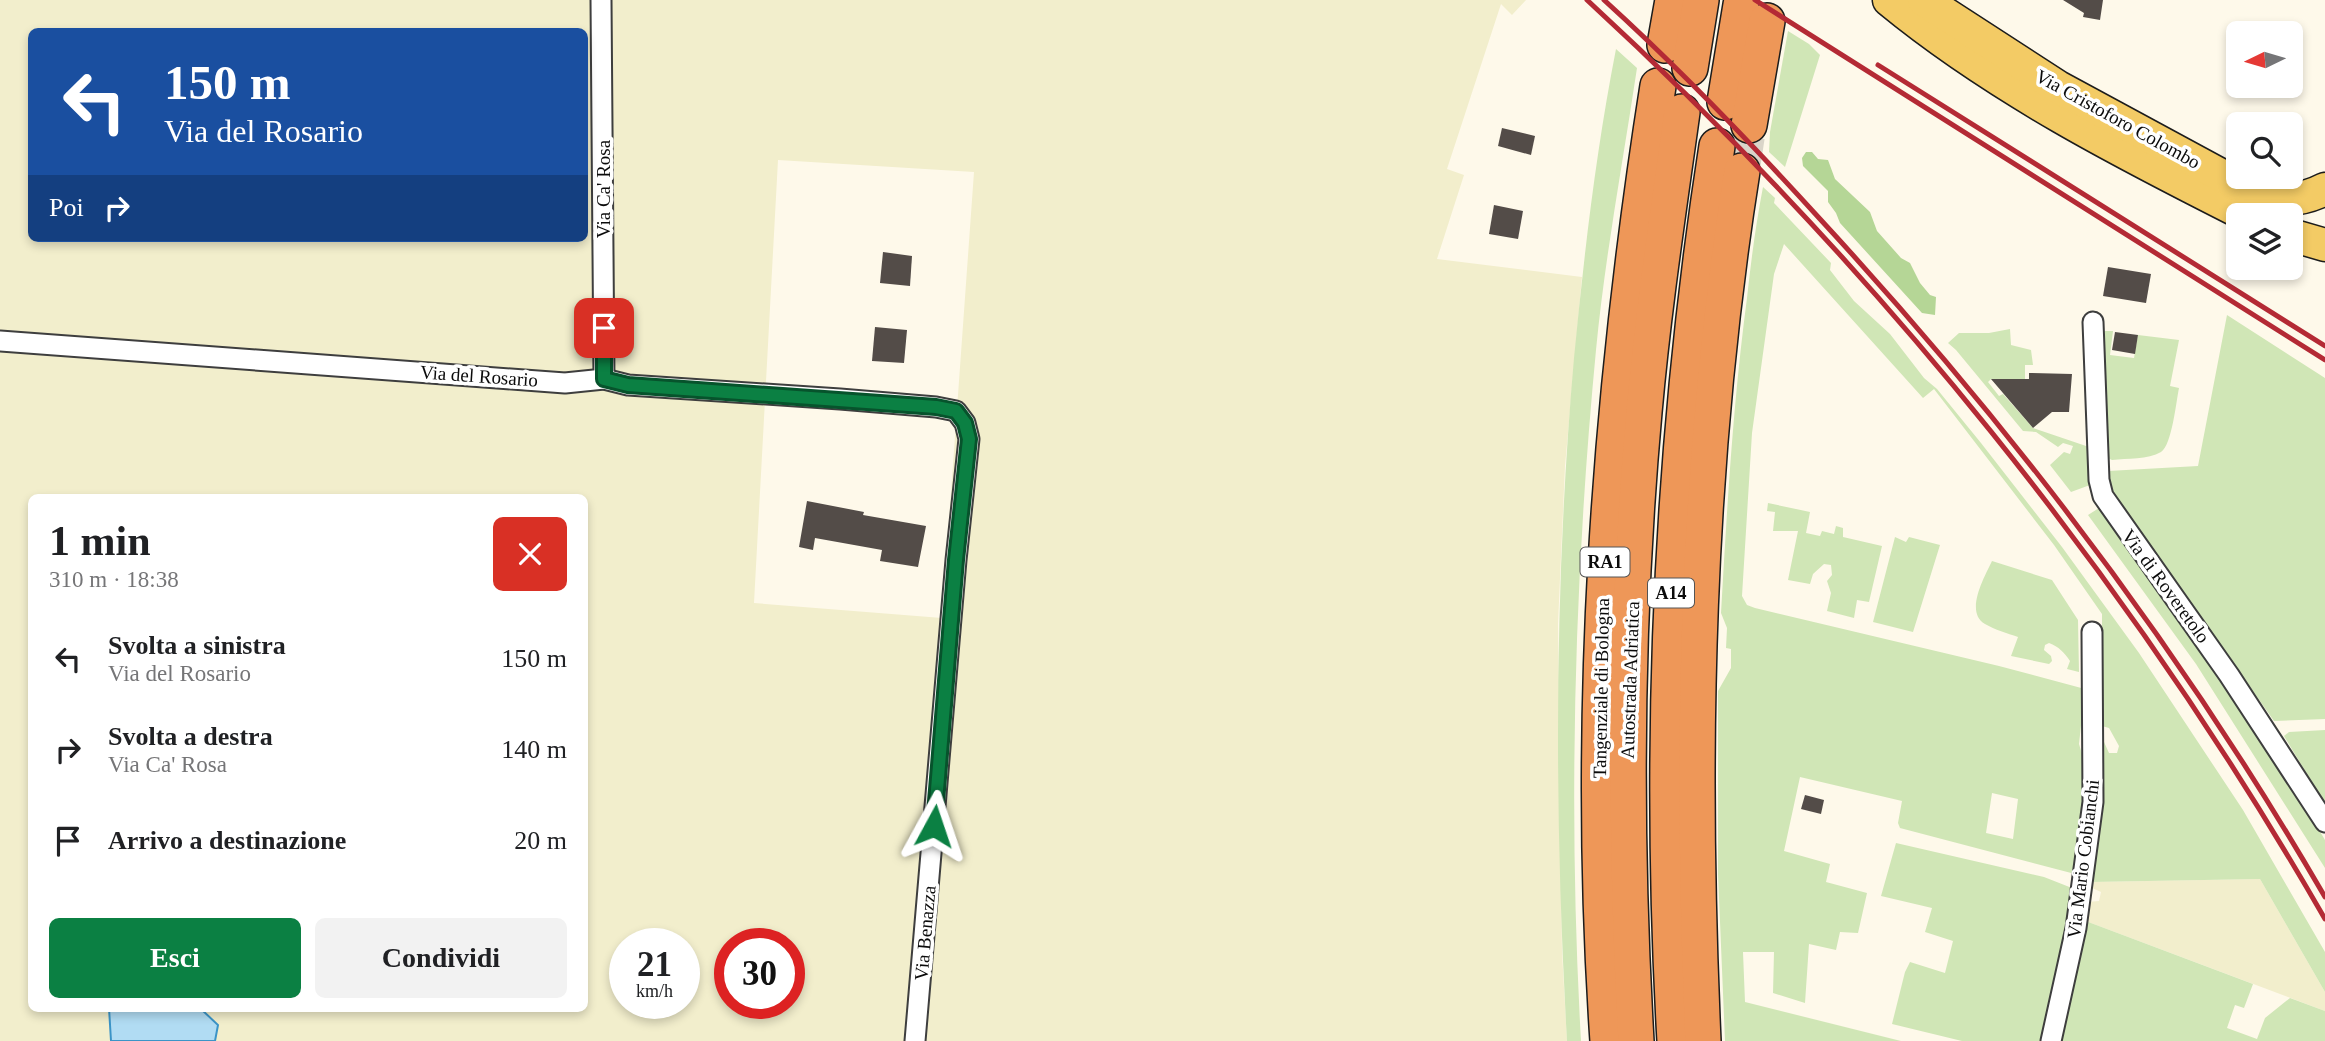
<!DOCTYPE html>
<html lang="it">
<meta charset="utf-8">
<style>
:root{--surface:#fff;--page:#f2f2f2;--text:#202124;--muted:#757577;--accent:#0b8043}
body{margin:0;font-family:Georgia,serif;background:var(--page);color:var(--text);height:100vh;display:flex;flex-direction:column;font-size:26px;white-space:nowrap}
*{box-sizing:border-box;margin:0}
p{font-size:23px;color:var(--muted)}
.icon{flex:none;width:38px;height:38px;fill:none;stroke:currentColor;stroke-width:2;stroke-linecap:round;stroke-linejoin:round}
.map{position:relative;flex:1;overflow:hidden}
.panel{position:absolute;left:28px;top:494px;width:560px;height:518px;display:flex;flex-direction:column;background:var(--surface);border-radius:10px;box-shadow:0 4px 10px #0003}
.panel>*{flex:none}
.top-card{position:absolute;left:28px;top:28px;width:560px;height:214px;border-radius:10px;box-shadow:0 4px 10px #0003;background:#1a4fa0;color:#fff;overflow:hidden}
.needle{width:46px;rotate:265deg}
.fabs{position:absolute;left:2226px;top:21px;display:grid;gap:14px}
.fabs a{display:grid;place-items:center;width:77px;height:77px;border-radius:10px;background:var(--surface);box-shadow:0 4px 10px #0003;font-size:35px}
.speed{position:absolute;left:609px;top:928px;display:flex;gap:14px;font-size:35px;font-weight:700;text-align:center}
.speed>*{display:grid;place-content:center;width:91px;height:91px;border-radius:50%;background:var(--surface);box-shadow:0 4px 10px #0003;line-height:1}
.speed small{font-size:18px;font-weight:400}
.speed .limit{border:10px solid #d22;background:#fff;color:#111}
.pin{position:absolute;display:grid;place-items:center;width:60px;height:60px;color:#fff;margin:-30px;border-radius:14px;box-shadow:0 4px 10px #0006}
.me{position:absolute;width:77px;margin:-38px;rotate:5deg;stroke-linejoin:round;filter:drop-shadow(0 0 5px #0008)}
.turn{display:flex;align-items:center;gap:24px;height:147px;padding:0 21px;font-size:32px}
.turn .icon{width:91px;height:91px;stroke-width:2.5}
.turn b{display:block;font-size:49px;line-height:60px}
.then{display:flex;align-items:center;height:66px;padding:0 21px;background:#0003;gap:14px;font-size:26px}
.round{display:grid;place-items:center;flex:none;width:74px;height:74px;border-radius:10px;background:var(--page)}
.summary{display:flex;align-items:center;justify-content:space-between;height:119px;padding:0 21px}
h1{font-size:42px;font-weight:600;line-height:52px}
.primary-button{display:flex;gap:14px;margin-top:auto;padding:14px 21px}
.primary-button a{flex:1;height:80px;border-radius:10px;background:var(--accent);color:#fff;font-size:28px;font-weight:600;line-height:80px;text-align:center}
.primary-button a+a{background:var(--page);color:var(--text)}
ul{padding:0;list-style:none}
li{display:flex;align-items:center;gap:21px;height:91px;padding:0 21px}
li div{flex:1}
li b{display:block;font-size:26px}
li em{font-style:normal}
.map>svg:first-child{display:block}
</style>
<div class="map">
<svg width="2325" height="1041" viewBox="0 0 2325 1041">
<rect width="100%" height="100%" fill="#fef9ea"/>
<g fill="#f2eecc" fill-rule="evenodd">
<path d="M0,0H1526L1512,15L1501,4L1447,169L1464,175L1437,259L1582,277L1565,466L1558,624L1562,952L1567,1041H0ZM32,32H584V238H32ZM778,160L974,172L942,618L754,603ZM32,497H584V1008H32ZM625,943H684V1003H625ZM730,943H789V1003H730Z"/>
<path d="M2260,879L2325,992V1011L2083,920L2087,902L2099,901L2101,892L2090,887L2091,882Z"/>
</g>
<g fill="#d0e6b6" fill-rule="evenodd">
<path d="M1788,31L1809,44L1820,55L1785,167L1769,152L1770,132Z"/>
<path d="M1616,49L1637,68C1623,162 1605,256 1596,350C1574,580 1568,811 1581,1041H1567C1554,814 1554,585 1574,358C1584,255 1596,151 1616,49Z"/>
<path d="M1763,187L1775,198L1774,203L1831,263L1830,270L1854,301L1890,334L1924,378L1937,389L1981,443L2062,547L2139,653L2243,810L2325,952V992L2260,879L2091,882L2100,741L2104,742L2109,753H2117L2119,746L2109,728L2102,726V614L2054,545L1934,389L1923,398L1784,244L1774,274L1752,433L1742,596L1747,605L1755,608L1999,666L2085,689L2079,744L2085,764V803L2075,874L1900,828L1898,823L1902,801L1800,777L1784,851L1830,864L1826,882L1867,893L1858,933L1840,932L1836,950L1809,944L1805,1003L1773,993L1774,952H1743L1745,1002L1901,1041H1725L1718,874V691L1731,668V649L1726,648L1727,628L1721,613C1727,508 1733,403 1747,298C1751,261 1756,223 1763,187ZM1992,793L2018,799L2013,839L1986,833Z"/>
<path d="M2227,315L2325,378V719L2274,721L2111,490L2108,471L2198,466Z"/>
<path d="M2010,329L2011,345L2031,350L2033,365H2025V379H1991L1988,382L1999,396L2003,394L2033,428L2089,447L2090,485L2071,492L2050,465L2064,452L2070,454L2073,446L2063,443L2058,447L2036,432L2023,431L1956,350L1948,343L1959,333H1989Z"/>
<path d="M2103,331H2113L2110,355L2134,358L2138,335L2179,340L2170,386L2179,388C2176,402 2172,445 2161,452C2148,460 2127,458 2112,460L2108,458Z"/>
<path d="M1768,503L1810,512L1806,533L1820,536L1822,531L1834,534L1836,526L1843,528V537L1882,546L1869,602L1857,600L1854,618L1827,611L1831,593L1827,581L1832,575L1831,565L1824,564L1813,574L1810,584L1788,580L1798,531H1773L1775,512L1767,511Z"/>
<path d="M2099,508L2177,618L2299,796L2325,840V868L2196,664L2088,515Z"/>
<path d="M1895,537L1906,542L1909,537L1940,545L1913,632L1873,622Z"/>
<path d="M1992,561L2052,580L2078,620L2079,672L2067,669L2070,661C2064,652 2059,647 2049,643L2045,645L2044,650L2051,656L2052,661L2049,664L2011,656L2018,637C2007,633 1995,630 1985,624C1964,612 1985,576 1992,561Z"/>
<path d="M2325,730V804L2284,736L2289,732Z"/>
<path d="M1896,843L2044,877L2072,888L2074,891L2044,1041H1962L1892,1024L1905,972L1910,962L1945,973L1953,941L1925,932L1932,908L1881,896Z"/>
<path d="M2083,920L2253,984L2244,1008L2235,1005L2227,1028L2257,1039L2265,1018L2290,998L2325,1011V1041H2058Z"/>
</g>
<path fill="#b5d696" d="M1806,152H1812L1818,159L1828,160L1835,179L1870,212L1877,231L1901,258L1910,263L1920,283L1930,295L1936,297L1935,315L1922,313L1840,223L1836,213L1828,202V191L1803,166L1802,158Z"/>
<path fill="#b1dcf3" stroke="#3b94c7" stroke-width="2" d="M109,1008L201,1009L218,1025L215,1041H111Z"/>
<g fill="#534c48">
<path d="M2063,0H2103L2100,20L2083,17L2084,13Z"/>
<path d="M1502,128L1535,136L1531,155L1498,146Z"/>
<path d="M1494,205L1523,211L1518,239L1489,234Z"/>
<path d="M883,252L912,256L910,286L880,283Z"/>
<path d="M2108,267L2151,274L2146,303L2103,296Z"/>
<path d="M875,327L907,330L904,363L872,361Z"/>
<path d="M2115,332L2138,335L2135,354L2112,350Z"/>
<path d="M2029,373L2072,374L2069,412H2052L2033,428L1991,379H2029Z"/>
<path d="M807,501L864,512L863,515L926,526L918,567L880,561L882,550L815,538L813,550L799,547Z"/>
<path d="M1805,795L1824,800L1821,814L1801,809Z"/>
</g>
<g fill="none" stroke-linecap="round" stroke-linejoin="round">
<path stroke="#dad5c9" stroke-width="35" stroke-dasharray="35 18" stroke-linecap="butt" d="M1742,171L1749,125"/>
<defs>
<g id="minor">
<path d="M601,0L604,379"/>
<path d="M2093,322L2099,480L2103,496L2229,675L2325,822"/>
<path d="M0,341L565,383L604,379L628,385L840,399L936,407L956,411L965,423L969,439L956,560L915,1041"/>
<path d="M2051,1041L2076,928L2093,802L2092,632"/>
</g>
<g id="primary">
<path d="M1889,0C1996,88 2123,153 2246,215"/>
<path d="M1924,0L2058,87L2252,192C2276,203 2302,201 2325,189"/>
<path d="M2291,235L2325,245"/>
</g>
<g id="motorway">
<path d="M1665,45L1673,0"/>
<path d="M1690,68L1701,0"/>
<path d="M1725,102L1741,5"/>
<path d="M1749,125L1767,21"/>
<path d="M1608,1041C1586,720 1608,404 1658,86"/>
<path d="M1636,1041C1624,831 1625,621 1644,412C1653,311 1668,212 1682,112"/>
<path d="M1675,1041C1658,741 1671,443 1717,146"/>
<path d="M1703,1041C1690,750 1696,459 1742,171"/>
</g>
</defs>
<use href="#minor" stroke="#3e3e3e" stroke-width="23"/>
<use href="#primary" stroke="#1c1c1c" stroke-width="35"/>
<use href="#motorway" stroke="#1c1c1c" stroke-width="38"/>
<use href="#minor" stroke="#fff" stroke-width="19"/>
<use href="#primary" stroke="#f3cb65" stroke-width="32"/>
<use href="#motorway" stroke="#ee9758" stroke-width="35"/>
<g stroke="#b42a35" stroke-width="5">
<path d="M1587,0C1876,266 2129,578 2325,919"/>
<path d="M1604,0C1680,69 1751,143 1820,219C2012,427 2183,652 2325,897"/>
<path d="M1755,0L2325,360"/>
<path d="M1878,65L2325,346"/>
</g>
</g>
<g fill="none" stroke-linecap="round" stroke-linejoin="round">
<defs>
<path id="route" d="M604,328V379L628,385L936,407L956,411L965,423L969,439L956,560L934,826"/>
</defs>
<use href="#route" stroke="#07532c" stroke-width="18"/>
<use href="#route" stroke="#0b8043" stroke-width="12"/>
</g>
<g text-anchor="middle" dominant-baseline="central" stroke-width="7" stroke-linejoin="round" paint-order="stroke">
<g fill="#fff" stroke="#545454" stroke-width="2">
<rect x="1580.5" y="547.5" width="49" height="29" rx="5"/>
<rect x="1648" y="578.5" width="46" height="29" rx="5"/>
</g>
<g font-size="18" font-weight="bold" fill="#0b0b0b">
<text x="1605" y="562">RA1</text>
<text x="1671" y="593">A14</text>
</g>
<g font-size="19" fill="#0b0b0b" stroke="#fff">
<text transform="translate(2118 119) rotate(29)">Via Cristoforo Colombo</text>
<text transform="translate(603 189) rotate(-90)">Via Ca' Rosa</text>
<text transform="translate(479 376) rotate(4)">Via del Rosario</text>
<text transform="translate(2166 586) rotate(54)">Via di Roveretolo</text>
<text transform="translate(1630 680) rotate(-88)">Autostrada Adriatica</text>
<text transform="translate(1601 688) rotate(-89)">Tangenziale di Bologna</text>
<text transform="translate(2083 859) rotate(-83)">Via Mario Cobianchi</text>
<text transform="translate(925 933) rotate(-85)">Via Benazza</text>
</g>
</g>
</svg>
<div class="fabs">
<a><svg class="needle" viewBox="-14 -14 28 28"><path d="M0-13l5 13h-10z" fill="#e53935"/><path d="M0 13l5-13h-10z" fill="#757577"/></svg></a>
<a><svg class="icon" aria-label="search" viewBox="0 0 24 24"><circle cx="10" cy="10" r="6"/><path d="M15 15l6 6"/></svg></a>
<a><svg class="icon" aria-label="layers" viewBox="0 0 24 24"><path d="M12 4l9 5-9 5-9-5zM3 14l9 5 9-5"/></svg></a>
</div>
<div class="speed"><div>21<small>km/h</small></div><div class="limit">30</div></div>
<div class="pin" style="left:604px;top:328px;background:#d93025"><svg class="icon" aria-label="arrive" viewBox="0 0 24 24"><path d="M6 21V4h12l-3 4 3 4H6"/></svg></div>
<svg class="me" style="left:934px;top:826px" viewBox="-20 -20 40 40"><path d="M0-17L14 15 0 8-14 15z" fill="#0b8043" stroke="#fff" stroke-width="4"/></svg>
<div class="top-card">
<div class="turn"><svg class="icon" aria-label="left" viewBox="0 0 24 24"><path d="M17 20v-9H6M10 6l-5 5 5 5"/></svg><div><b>150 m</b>Via del Rosario</div></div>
<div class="then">Poi<svg class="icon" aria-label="right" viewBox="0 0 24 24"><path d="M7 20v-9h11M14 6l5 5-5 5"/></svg></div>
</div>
<section class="panel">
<div class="summary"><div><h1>1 min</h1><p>310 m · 18:38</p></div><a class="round" style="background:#d93025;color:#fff"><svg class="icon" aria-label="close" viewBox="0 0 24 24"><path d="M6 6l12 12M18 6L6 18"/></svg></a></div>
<ul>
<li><svg class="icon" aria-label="left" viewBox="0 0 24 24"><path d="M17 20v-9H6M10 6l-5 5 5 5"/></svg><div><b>Svolta a sinistra</b><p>Via del Rosario</p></div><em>150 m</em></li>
<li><svg class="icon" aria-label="right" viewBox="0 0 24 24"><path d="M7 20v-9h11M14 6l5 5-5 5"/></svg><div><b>Svolta a destra</b><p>Via Ca' Rosa</p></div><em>140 m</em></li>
<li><svg class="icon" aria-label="arrive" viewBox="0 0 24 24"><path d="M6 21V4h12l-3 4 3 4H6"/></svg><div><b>Arrivo a destinazione</b></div><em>20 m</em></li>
</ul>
<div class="primary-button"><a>Esci</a><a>Condividi</a></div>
</section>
</div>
